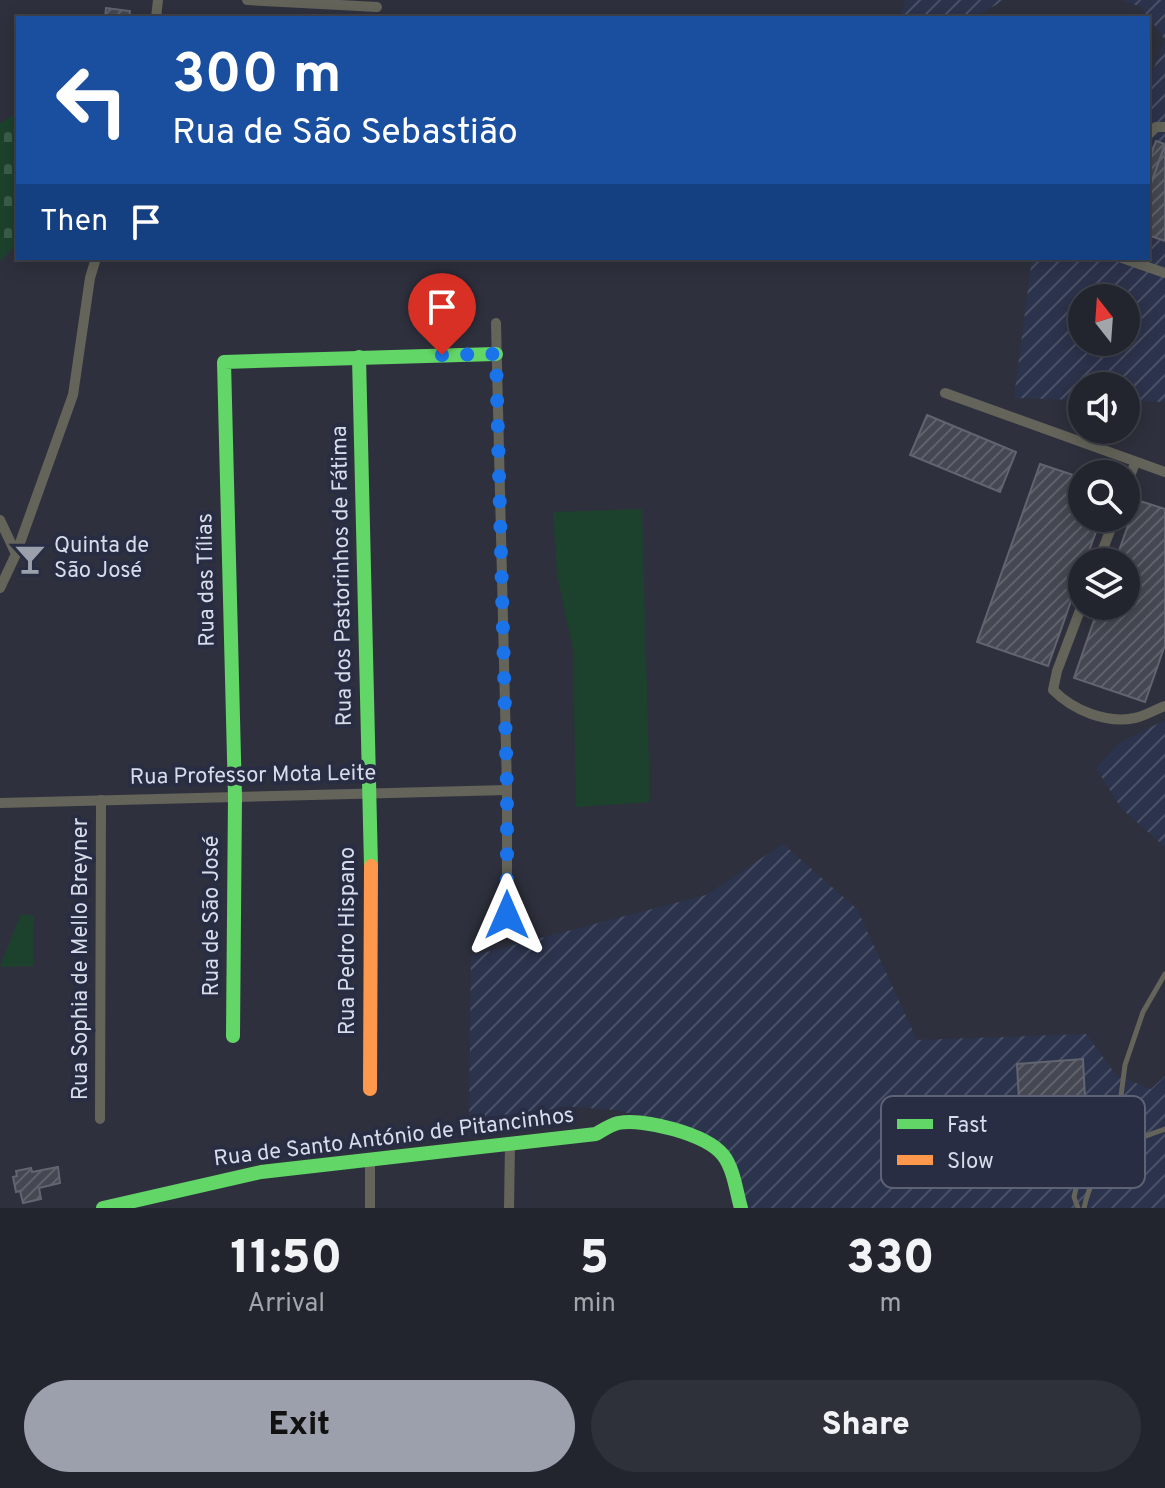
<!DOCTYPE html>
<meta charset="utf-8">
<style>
:root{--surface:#22252e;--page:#2e313a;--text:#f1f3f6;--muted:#a2a5aa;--line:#3f424a;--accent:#9ca0ad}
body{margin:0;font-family:Overpass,sans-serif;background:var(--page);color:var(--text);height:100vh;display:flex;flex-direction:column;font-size:30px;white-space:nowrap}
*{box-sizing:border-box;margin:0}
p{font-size:26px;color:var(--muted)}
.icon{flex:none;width:44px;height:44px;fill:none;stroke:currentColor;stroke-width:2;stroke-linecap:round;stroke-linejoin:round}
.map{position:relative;height:1208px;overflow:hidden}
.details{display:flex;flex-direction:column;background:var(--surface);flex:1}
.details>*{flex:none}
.hud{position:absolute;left:16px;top:16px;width:1134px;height:244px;border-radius:0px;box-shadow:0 4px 20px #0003,0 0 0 2px var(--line);background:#1a4fa0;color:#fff;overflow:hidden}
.needle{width:52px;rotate:343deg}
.buttons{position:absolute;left:1068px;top:284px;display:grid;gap:16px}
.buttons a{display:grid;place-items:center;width:72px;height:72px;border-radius:50%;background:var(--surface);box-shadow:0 4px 20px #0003,0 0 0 2px var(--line);font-size:40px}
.pin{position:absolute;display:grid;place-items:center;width:68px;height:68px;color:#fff;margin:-82px -34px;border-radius:50% 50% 50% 0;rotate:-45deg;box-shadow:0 0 8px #0007}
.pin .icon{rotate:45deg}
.me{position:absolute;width:88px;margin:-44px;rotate:0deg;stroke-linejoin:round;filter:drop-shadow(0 0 6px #0008)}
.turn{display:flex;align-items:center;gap:28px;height:168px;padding:0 24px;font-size:36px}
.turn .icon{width:104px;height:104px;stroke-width:2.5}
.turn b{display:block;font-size:56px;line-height:68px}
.then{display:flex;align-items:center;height:76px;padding:0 24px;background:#0003;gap:16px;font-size:30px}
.eta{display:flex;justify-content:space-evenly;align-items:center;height:136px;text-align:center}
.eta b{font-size:48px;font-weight:800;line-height:56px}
.primary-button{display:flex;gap:16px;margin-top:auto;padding:16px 24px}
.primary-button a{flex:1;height:92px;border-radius:48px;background:var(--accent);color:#111;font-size:32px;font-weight:800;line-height:92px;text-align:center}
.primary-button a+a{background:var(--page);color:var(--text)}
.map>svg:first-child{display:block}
</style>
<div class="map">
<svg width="1165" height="1208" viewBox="0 0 1165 1208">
<defs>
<pattern id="industrial-furrows" width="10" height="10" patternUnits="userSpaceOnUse" patternTransform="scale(2)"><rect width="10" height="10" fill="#2c334c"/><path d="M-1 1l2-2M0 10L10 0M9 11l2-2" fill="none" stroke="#4a5066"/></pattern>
<pattern id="cemetery-stones" width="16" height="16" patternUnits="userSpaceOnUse" patternTransform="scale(2)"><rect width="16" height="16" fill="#1c422d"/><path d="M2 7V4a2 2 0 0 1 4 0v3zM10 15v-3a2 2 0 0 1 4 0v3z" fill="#3c5d4c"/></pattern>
<pattern id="building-hatch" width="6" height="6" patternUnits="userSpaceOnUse" patternTransform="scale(2)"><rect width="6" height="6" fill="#454852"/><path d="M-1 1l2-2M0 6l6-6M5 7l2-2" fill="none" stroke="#5f626b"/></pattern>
</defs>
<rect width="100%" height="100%" fill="#2e313d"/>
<g fill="url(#industrial-furrows)" fill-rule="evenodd">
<path d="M905,0H1005L972,18H907L900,17Z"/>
<path d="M1122,0H1165V40L1141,7Z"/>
<path d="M1165,41V402L1126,401V386H1082V400L1014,398L1032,258H1148V82ZM1082,298H1126V342H1082Z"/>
<path d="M1165,720V847L1121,808L1096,768L1119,743Z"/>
<path d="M783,844L857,909L917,1040L1086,1034L1116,1075L1151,1089L1165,1076V1208H743L723,1147L675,1124L615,1110L562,1106L489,1129L469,1133L471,956L706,895Z"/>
</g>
<g fill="#1c422d">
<path d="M642,509L650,802L576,807L573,649L557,574L553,512Z"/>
<path d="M21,914L34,916L33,966L0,967Z"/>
</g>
<path fill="url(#cemetery-stones)" d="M18,113V243L0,261V123Z"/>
<g fill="url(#building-hatch)" stroke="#626570" stroke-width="2">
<path d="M106,8L130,11L129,18H105Z"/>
<path d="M1156,141L1165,144L1148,192V163Z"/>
<path d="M1165,145V241L1148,235V192Z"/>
<path d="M927,415L1016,452L1000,492L910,455Z"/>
<path d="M1040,464L1082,478V518H1101L1085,562H1082V570L1048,666L977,642Z"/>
<path d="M1137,500L1165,509V645L1145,702L1074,678L1099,606H1126V562H1115Z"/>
<path d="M1083,1059L1085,1098L1019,1102L1017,1064Z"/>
<path d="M58,1167L60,1183L39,1188L41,1199L23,1203L20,1191L16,1192L13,1177L17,1176L16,1171L31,1168L32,1172Z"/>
</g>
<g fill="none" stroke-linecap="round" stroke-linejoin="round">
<g stroke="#64645a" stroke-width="5">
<path d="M1078,1208L1074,1197L1082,1162L1119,1111L1125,1065L1143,1012L1165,974"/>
<path d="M1084,1208C1096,1156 1118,1145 1165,1129"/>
</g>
<g stroke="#64645a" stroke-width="10">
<path d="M247,0L377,7"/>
<path d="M156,18L158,0"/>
<path d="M1148,135L1156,127H1165"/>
<path d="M1122,258L1165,273"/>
<path d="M496,323L507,790V915"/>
<path d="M945,393L1165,472"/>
<path d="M1126,487L1135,463"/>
<path d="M0,520L16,554L0,588"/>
<path d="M16,554L73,395L90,278L96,258"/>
<path d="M1098,562L1115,518"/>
<path d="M1082,605L1057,671L1053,690C1073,710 1106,724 1135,718C1145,716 1156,709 1165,706"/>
<path d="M0,803L507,790"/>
<path d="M100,1119L101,800"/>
<path d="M370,1208V1161"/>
<path d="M509,1208L510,1144"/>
</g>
<g stroke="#63d668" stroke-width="14">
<path d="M359,357L371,866"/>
<path d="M233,1036L235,797L224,362L496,354"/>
<path d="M103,1208L261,1172L596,1134C603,1130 610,1125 618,1123C644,1118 706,1134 723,1155C734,1169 736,1191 741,1208"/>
</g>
<path stroke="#ff974d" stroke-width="14" d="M370,1089L371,866"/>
</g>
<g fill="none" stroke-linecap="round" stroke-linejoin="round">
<path stroke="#1a73e8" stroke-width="14" stroke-dasharray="0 25.2" d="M442,355L496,354L507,790V915"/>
</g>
<defs>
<symbol id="bar-bare" viewBox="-9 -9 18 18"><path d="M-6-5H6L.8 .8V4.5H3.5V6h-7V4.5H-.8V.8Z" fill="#9ca0ad" stroke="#282d43" stroke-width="2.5" paint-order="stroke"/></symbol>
</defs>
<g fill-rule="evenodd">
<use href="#bar-bare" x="8" y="537" width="44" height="44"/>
</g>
<g text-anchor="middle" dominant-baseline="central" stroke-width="8" stroke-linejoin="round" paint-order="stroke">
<g font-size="22" fill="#d8dcea" stroke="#282d43" text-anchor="start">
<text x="54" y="546">Quinta de<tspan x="54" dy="25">São José</tspan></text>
</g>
<g font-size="22" fill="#d8dcea" stroke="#282d43">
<text transform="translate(343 576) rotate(-91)">Rua dos Pastorinhos de Fátima</text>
<text transform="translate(207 580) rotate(-91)">Rua das Tílias</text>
<text transform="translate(253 776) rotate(-1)">Rua Professor Mota Leite</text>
<text transform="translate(212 916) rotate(-90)">Rua de São José</text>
<text transform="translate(348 941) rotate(-90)">Rua Pedro Hispano</text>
<text transform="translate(81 959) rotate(-90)">Rua Sophia de Mello Breyner</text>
<text transform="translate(394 1138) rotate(-7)">Rua de Santo António de Pitancinhos</text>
</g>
</g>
<rect x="881" y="1096" width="264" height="92" rx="12" fill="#282d43" stroke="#5d6275" stroke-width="2"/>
<rect x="897" y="1119" width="36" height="10" fill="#63d668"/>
<rect x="897" y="1155" width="36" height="10" fill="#ff974d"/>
<g font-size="22" fill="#d8dcea">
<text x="947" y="1132">Fast</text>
<text x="947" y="1168">Slow</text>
</g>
</svg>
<div class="buttons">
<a><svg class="needle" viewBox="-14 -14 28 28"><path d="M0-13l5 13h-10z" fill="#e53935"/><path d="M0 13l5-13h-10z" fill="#a2a5aa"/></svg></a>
<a><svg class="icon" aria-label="sound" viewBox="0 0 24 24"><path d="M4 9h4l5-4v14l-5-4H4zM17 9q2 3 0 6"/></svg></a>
<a><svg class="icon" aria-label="search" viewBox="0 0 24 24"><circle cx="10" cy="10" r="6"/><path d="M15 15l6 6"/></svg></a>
<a><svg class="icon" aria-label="layers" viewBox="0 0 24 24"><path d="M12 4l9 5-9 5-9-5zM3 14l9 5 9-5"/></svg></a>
</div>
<div class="pin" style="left:442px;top:355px;background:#d93025"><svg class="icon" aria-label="arrive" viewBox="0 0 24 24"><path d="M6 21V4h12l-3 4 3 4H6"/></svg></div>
<svg class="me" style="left:507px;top:915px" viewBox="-20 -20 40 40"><path d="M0-17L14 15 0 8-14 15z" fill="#1a73e8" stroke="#fff" stroke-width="4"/></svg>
<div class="hud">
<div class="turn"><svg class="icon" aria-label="left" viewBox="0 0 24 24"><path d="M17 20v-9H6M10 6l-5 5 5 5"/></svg><div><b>300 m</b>Rua de São Sebastião</div></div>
<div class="then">Then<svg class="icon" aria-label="arrive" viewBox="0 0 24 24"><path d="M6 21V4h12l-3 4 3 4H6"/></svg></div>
</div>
</div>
<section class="details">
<div class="eta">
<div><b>11:50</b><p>Arrival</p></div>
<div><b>5</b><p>min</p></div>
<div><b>330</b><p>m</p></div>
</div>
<div class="primary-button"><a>Exit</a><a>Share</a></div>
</section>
